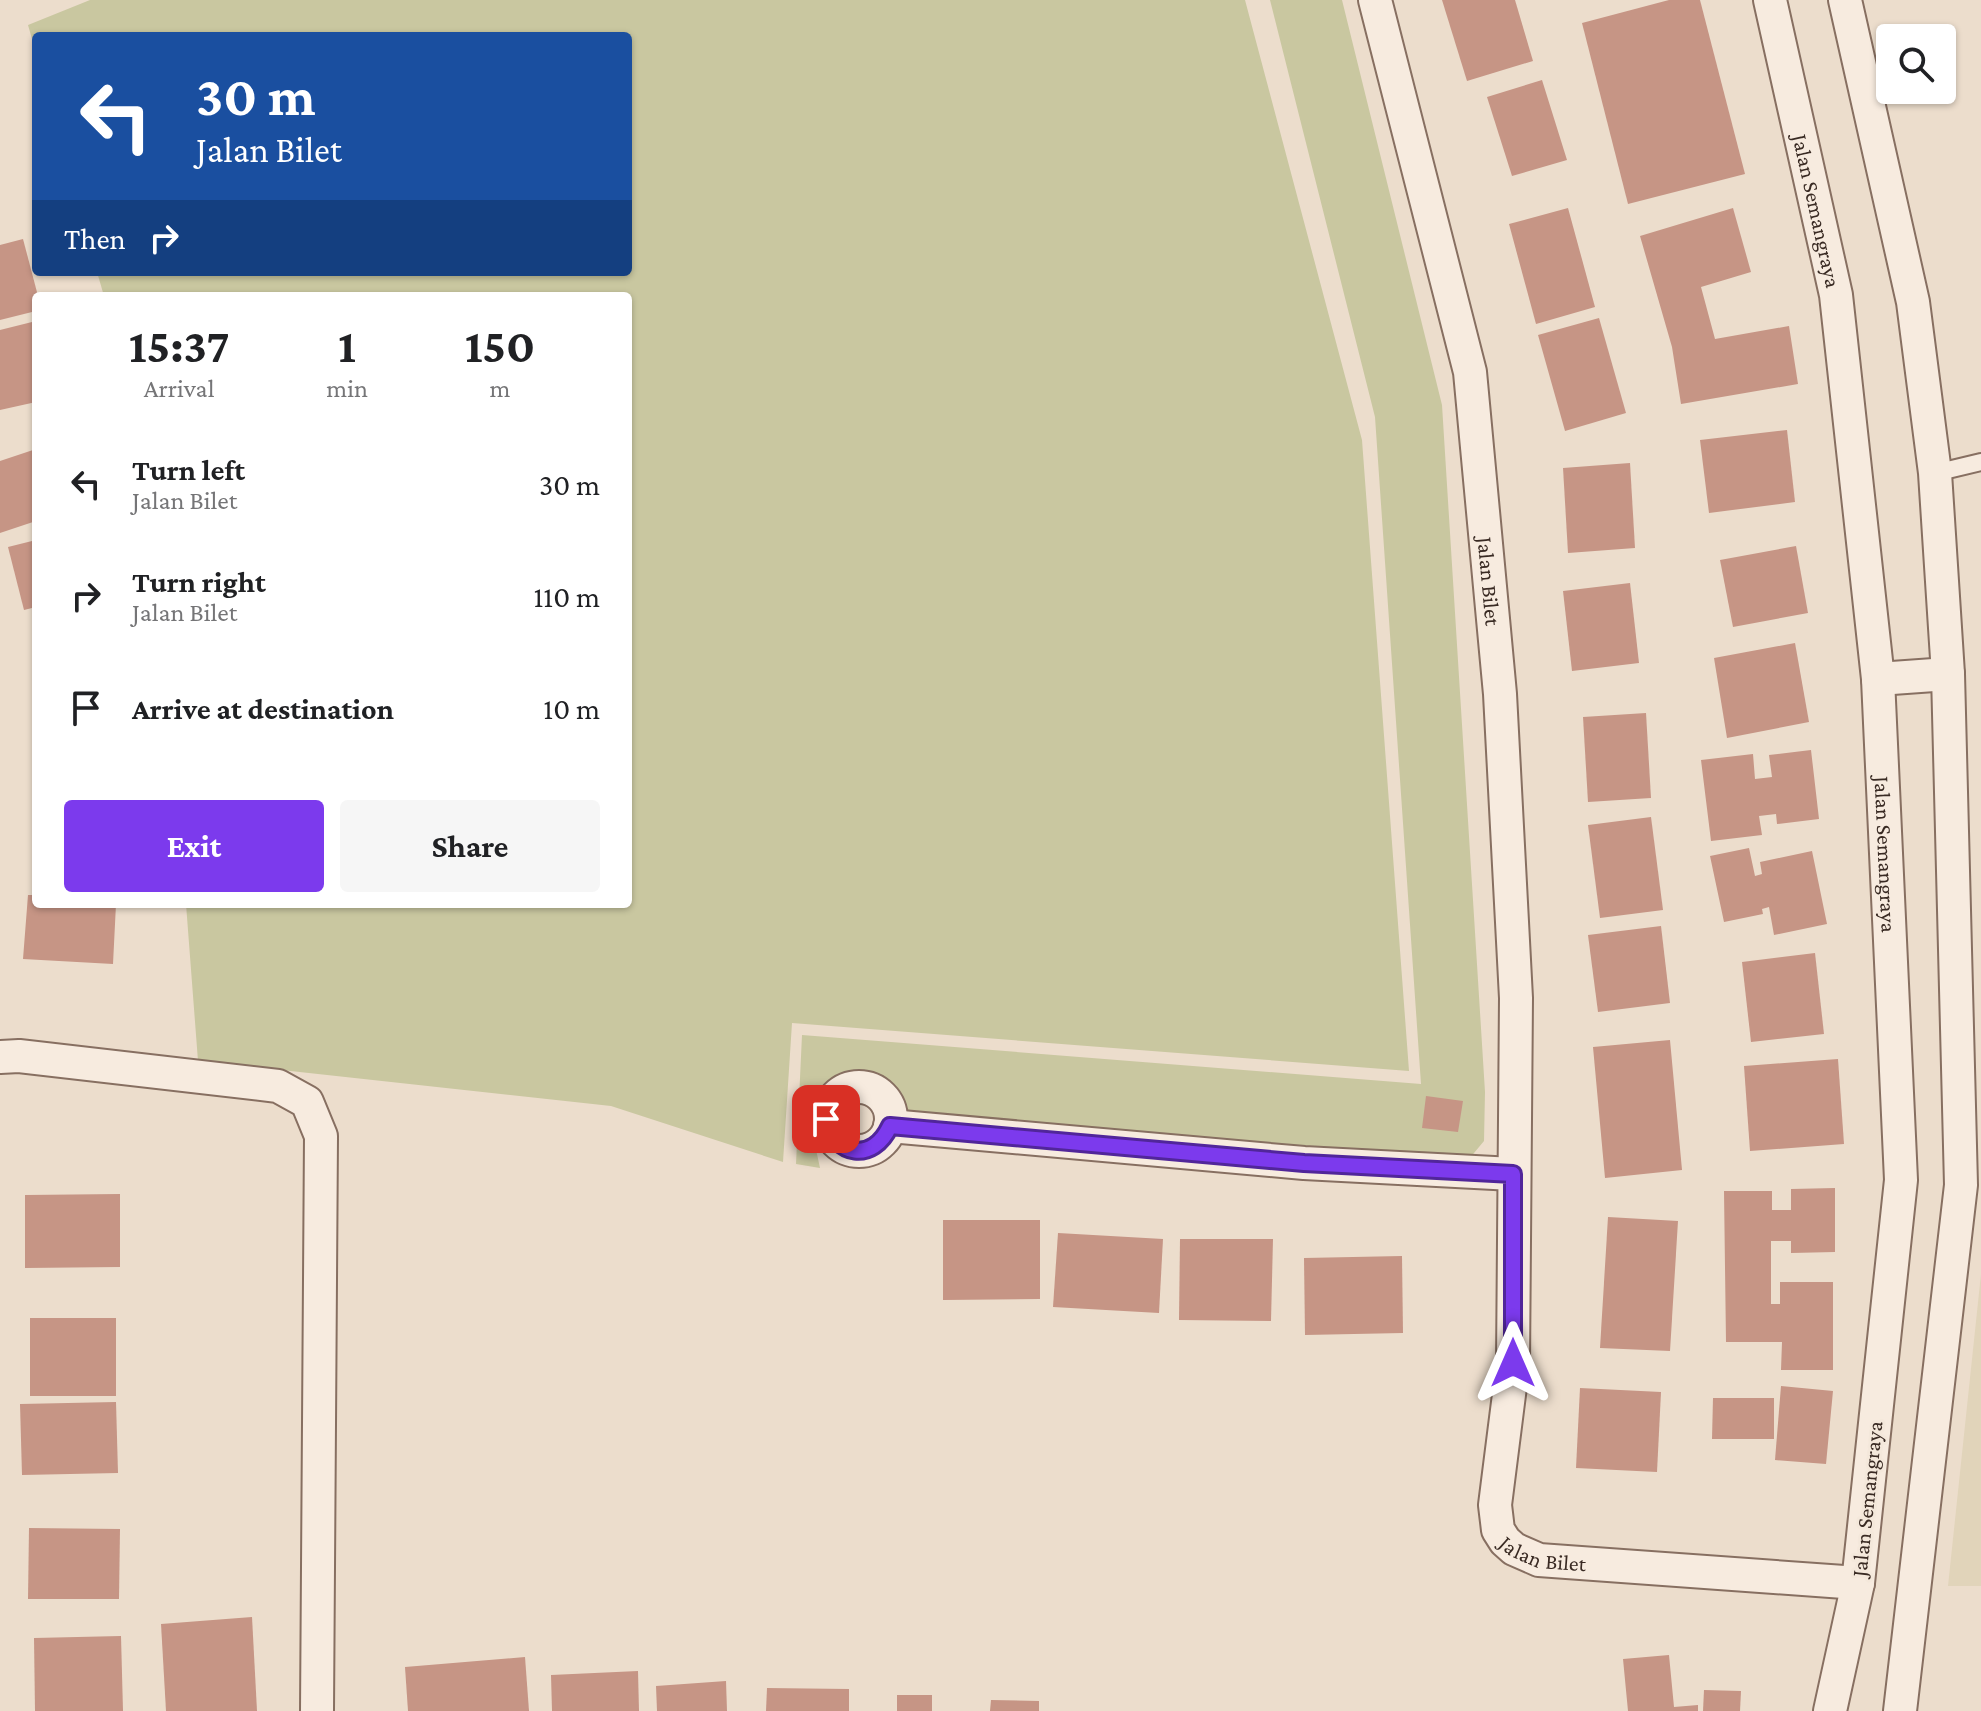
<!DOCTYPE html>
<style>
:root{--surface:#fff;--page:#f6f6f6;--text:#202124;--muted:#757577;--accent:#7c3aed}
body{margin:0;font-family:"Crimson Pro",serif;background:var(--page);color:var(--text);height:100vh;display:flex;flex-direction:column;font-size:30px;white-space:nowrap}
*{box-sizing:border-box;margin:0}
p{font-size:26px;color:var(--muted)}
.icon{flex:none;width:44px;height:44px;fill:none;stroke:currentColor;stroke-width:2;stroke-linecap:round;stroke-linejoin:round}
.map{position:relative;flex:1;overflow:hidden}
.details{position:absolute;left:32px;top:292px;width:600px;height:616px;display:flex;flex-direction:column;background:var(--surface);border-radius:8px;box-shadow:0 2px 6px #0004}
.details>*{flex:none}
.top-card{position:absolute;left:32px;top:32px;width:600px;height:244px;border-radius:8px;box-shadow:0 2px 6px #0004;background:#1a4fa0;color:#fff;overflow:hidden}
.tools{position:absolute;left:1876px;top:24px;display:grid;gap:16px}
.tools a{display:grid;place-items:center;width:80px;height:80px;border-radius:8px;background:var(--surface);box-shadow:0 2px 6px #0004;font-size:40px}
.pin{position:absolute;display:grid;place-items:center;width:68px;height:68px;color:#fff;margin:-34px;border-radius:16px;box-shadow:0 4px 12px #0006}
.me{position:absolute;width:88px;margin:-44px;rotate:0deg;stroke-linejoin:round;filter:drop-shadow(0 0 6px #0008)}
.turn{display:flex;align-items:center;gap:28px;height:168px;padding:0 32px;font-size:36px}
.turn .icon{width:104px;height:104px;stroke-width:2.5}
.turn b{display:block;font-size:56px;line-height:68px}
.then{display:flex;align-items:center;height:76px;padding:0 32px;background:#0003;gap:16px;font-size:30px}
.eta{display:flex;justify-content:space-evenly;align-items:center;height:136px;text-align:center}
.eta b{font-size:48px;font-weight:700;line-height:56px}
.action{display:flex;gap:16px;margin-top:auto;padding:16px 32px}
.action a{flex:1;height:92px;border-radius:8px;background:var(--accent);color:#fff;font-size:32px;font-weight:700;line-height:92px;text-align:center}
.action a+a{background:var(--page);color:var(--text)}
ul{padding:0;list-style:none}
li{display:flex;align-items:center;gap:24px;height:112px;padding:0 32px}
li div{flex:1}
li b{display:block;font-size:30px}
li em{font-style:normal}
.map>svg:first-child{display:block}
</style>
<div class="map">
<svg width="1981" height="1711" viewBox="0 0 1981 1711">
<rect width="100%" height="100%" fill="#ecddcc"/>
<path fill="#e1d4ba" d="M1981,1274V1586H1948Z"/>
<g fill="#c9c7a0">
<path d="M90,0H1245L1362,440L1409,1071L792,1023L783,1162L611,1106L198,1061L186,904H628V296H104L97,272H628V36H36V53L28,25Z"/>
<path d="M1270,0H1342L1442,405L1485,1092L1484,1141L1469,1159L886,1114L880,1101L838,1097L811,1126L820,1168L796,1164L802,1035L1421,1084L1375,417Z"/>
</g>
<g fill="#c69585">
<path d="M1442,0H1515L1533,61L1467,81Z"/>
<path d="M1669,0H1700L1745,174L1628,204L1582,23Z"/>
<path d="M1542,80L1567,160L1512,176L1487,97Z"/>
<path d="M1568,208L1595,307L1536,324L1509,224Z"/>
<path d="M1733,208L1751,272L1701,287L1715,339L1789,326L1798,384L1681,404L1672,347L1640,236Z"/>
<path d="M23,239L38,296L36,311L0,320V245Z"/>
<path d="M1599,318L1626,413L1565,431L1538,335Z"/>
<path d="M36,321V402L0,410V330Z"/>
<path d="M1787,430L1795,502L1709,513L1700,440Z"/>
<path d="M36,449V521L0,533V461Z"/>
<path d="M1630,463L1635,548L1568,553L1563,468Z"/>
<path d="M36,540V607L24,610L8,547Z"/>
<path d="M1796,546L1808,613L1733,627L1720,560Z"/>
<path d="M1630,583L1639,663L1572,671L1563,591Z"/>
<path d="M1795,643L1809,722L1727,738L1714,658Z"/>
<path d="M1646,713L1651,798L1588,802L1583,717Z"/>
<path d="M1811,750L1819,819L1777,824L1776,814L1759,816L1762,835L1711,841L1701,760L1753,754L1755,779L1772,777L1769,755Z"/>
<path d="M1651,817L1663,910L1600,918L1588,825Z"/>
<path d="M1749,848L1755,876L1762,874L1760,862L1812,851L1827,924L1774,935L1769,907L1762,909L1763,914L1724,922L1710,856Z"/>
<path d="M28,895H36V904H116L113,964L23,959Z"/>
<path d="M1661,926L1670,1003L1598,1012L1588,935Z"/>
<path d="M1815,953L1824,1034L1751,1042L1742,962Z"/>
<path d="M1670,1040L1682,1170L1605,1178L1593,1047Z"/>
<path d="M1838,1059L1844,1144L1750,1151L1744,1066Z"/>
<path d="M1426,1096L1463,1101L1458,1132L1422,1128Z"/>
<path d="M1835,1188V1252L1791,1253V1241H1771V1304H1780V1282H1833V1370H1781L1782,1342H1726L1724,1191H1772V1210H1791V1189Z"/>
<path d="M120,1194V1267L25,1268V1195Z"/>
<path d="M1608,1217L1678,1221L1670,1351L1600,1348Z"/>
<path d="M943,1220H1040V1299L943,1300Z"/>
<path d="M1058,1233L1163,1239L1159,1313L1053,1307Z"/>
<path d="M1180,1239H1273L1271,1321L1179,1320Z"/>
<path d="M1402,1256L1403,1333L1305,1335L1304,1258Z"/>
<rect x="30" y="1318" width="86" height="78"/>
<path d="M1781,1386L1833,1391L1826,1464L1775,1460Z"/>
<path d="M1580,1388L1661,1392L1657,1472L1576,1468Z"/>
<path d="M1713,1398H1774V1439H1712Z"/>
<path d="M116,1402L118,1473L22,1475L20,1404Z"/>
<path d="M29,1528L120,1529L119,1599H28Z"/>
<path d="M252,1617L257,1711H166L161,1624Z"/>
<path d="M121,1636L123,1711H35L34,1638Z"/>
<path d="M1669,1655L1674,1707L1698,1705V1711H1628L1623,1659Z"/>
<path d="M525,1657L529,1711H408L405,1667Z"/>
<path d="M638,1671L639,1711H552L551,1675Z"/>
<path d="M726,1681L727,1711H657L656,1686Z"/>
<path d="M767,1688L849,1689V1711H766Z"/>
<path d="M1704,1690L1741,1691L1740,1711H1703Z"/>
<rect x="897" y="1695" width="35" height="16"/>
<path d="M991,1700L1039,1701V1711H990Z"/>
</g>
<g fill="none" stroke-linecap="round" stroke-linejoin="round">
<defs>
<path id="lane" d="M1935,473L1981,462"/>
<g id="street">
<path id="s1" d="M1375,0L1470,372L1500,694L1516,998L1513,1363L1495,1505L1498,1530L1505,1541L1514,1549L1539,1560L1858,1583"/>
<path id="s2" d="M1770,0L1836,295L1878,679L1901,1180L1858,1583L1830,1711"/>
<path d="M1845,0L1913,302L1935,473L1948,674L1961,1185L1900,1711"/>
<path d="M1878,679L1948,674"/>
<path d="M0,1057L19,1056L278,1086L307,1102L321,1136L317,1711"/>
<circle cx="859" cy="1119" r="32"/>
<path d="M890,1126L1304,1163L1513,1174"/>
</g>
</defs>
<use href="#lane" stroke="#876f61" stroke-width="20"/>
<use href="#street" stroke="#876f61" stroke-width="36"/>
<use href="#lane" stroke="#f7ebdf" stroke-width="16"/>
<use href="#street" stroke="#f7ebdf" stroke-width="32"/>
</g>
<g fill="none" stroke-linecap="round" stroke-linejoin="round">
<defs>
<path id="route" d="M826,1119C835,1157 873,1163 890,1126L1304,1163L1513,1174V1363"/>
</defs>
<use href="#route" stroke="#51269a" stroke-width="20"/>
<use href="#route" stroke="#7c3aed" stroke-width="14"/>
</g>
<g text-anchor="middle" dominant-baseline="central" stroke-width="6" stroke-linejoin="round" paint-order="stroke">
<g font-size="22" fill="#392a23" stroke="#f4e8db">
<text stroke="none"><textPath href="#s2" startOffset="216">Jalan Semangraya</textPath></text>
<text stroke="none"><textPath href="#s1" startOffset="594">Jalan Bilet</textPath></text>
<text stroke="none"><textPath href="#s2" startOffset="864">Jalan Semangraya</textPath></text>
<text transform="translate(1867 1499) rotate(-84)">Jalan Semangraya</text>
<text stroke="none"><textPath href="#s1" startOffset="1600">Jalan Bilet</textPath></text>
</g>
</g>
</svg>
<div class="tools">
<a><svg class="icon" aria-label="search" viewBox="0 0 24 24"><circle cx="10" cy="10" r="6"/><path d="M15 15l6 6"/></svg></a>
</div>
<div class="pin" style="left:826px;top:1119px;background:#d93025"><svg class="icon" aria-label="arrive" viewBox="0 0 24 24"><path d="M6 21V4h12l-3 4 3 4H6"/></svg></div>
<svg class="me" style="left:1513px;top:1363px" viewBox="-20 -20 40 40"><path d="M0-17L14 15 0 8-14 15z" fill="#7c3aed" stroke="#fff" stroke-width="4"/></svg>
<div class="top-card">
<div class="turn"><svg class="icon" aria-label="left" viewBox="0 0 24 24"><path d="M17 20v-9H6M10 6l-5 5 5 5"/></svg><div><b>30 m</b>Jalan Bilet</div></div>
<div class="then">Then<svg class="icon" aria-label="right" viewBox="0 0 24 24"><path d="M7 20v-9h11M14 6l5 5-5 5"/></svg></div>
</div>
<section class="details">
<div class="eta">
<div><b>15:37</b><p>Arrival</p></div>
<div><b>1</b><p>min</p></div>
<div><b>150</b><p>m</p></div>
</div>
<ul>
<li><svg class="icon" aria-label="left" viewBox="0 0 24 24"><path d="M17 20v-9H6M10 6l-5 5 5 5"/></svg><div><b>Turn left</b><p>Jalan Bilet</p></div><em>30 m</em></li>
<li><svg class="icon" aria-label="right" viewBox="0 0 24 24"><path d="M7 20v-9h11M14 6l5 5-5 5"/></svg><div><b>Turn right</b><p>Jalan Bilet</p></div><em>110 m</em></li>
<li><svg class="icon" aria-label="arrive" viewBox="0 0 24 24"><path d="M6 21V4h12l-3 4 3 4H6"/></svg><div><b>Arrive at destination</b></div><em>10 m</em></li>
</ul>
<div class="action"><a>Exit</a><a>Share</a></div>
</section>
</div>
